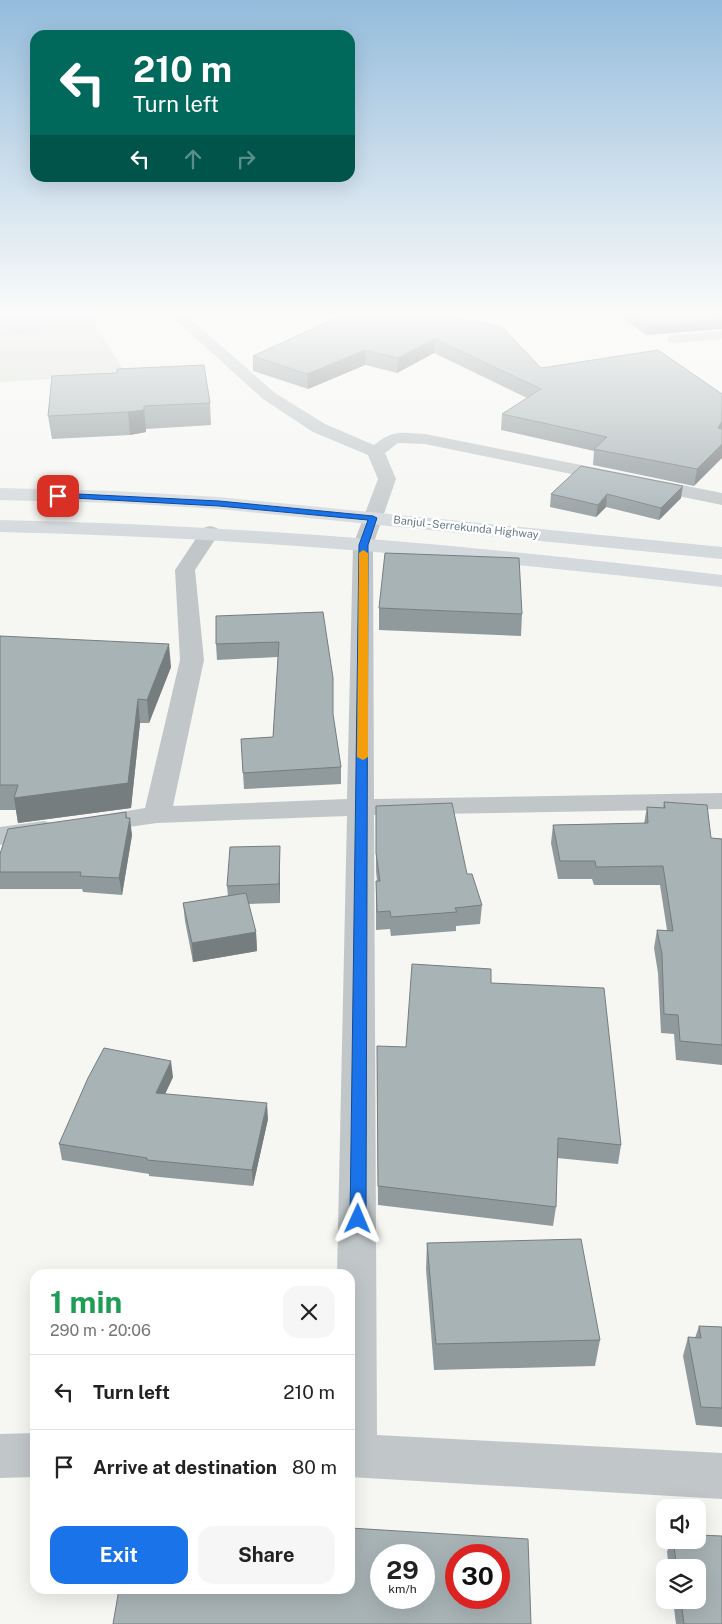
<!DOCTYPE html>
<meta charset="utf-8">
<style>
:root{--surface:#fff;--page:#f6f6f6;--text:#222;--muted:#767676;--line:#e0e0e0;--accent:#1a73e8}
body{margin:0;font-family:"Public Sans",sans-serif;background:var(--page);color:var(--text);height:100vh;display:flex;flex-direction:column;font-size:19px;white-space:nowrap}
*{box-sizing:border-box;margin:0}
p{font-size:16px;color:var(--muted)}
.icon{flex:none;width:28px;height:28px;fill:none;stroke:currentColor;stroke-width:2;stroke-linecap:round;stroke-linejoin:round}
.map{position:relative;flex:1;overflow:hidden}
.side{position:absolute;left:30px;top:1269px;width:325px;height:325px;display:flex;flex-direction:column;background:var(--surface);border-radius:15px;box-shadow:0 5px 20px #0002}
.side>*{flex:none}
.banner{position:absolute;left:30px;top:30px;width:325px;height:152px;border-radius:15px;box-shadow:0 5px 20px #0002;background:#00695c;color:#fff;overflow:hidden}
.tools{position:absolute;left:656px;top:1499px;display:grid;gap:10px}
.tools a{display:grid;place-items:center;width:50px;height:50px;border-radius:10px;background:var(--surface);box-shadow:0 5px 20px #0002;font-size:25px}
.speed{position:absolute;left:370px;top:1544px;display:flex;gap:10px;font-size:25px;font-weight:700;text-align:center}
.speed>*{display:grid;place-content:center;width:65px;height:65px;border-radius:50%;background:var(--surface);box-shadow:0 5px 20px #0002;line-height:1}
.speed small{font-size:12px;font-weight:400}
.speed .limit{border:8px solid #d22;background:#fff;color:#111}
.pin{position:absolute;display:grid;place-items:center;width:42px;height:42px;color:#fff;margin:-21px;border-radius:10px;box-shadow:0 2px 8px #0006}
.me{position:absolute;width:55px;margin:-28px;rotate:1deg;stroke-linejoin:round;filter:drop-shadow(0 0 4px #0008)}
.turn{display:flex;align-items:center;gap:18px;height:105px;padding:0 20px;font-size:22px}
.turn .icon{width:65px;height:65px;stroke-width:2.5}
.turn b{display:block;font-size:35px;line-height:42px}
.lanes{display:flex;align-items:center;height:48px;padding:0 20px;background:#0003;justify-content:center;gap:25px;direction:ltr}
.lanes .off{opacity:.35}
.round{display:grid;place-items:center;flex:none;width:52px;height:52px;border-radius:15px;background:var(--page)}
.summary{display:flex;align-items:center;justify-content:space-between;height:85px;padding:0 20px}
h1{font-size:30px;font-weight:700;line-height:38px;color:#1e9e55}
.button{display:flex;gap:10px;margin-top:auto;padding:10px 20px}
.button a{flex:1;height:58px;border-radius:15px;background:var(--accent);color:#fff;font-size:20px;font-weight:700;line-height:58px;text-align:center}
.button a+a{background:var(--page);color:var(--text)}
ul{padding:0;list-style:none}
li{display:flex;align-items:center;gap:15px;height:75px;padding:0 20px;border-top:1px solid var(--line)}
li div{flex:1}
li b{display:block;font-size:19px}
li em{font-style:normal}
.map>svg:first-child{display:block}
</style>
<div class="map">
<svg width="722" height="1624" viewBox="0 0 722 1624">
<rect width="100%" height="100%" fill="#f6f6f3"/>
<path fill="#d8ded4" d="M0,313H99L63,330L96,327L126,374L0,382Z"/>
<path fill="#b7c7c9" d="M0,313H95L96,327L0,336Z"/>
<g fill="none" stroke-linecap="round" stroke-linejoin="round">
<g fill="#c1c7c9" fill-rule="evenodd">
<path d="M168,313H184L275,393L325,424L374,445C395,429 400,433 425,434L722,493V505L425,444L398,443L385,453L396,479L373,545L374,799L722,793V809L374,815L377,1435L722,1453V1499L350,1477V1274H337L347,816L157,823L94,832L84,830L80,824L84,818L145,808L180,660L175,570L203,528L210,526L217,528L220,532L195,570L204,660L173,806L347,799L353,545L378,479L368,455L313,432L263,399Z"/>
<path d="M722,331V339L674,343L669,342L667,339L669,336L674,335Z"/>
<path d="M44,821L54,824L58,830L54,836L0,845V827Z"/>
<path d="M35,1433V1477L0,1478V1434Z"/>
</g>
<g fill="#d4d9dd" fill-rule="evenodd">
<path d="M0,488L116,491L219,497L722,547V559L219,509L116,503L0,500Z"/>
<path d="M0,520C242,525 482,546 722,575V587C482,559 242,537 0,532Z"/>
</g>
</g>
<g fill="#909a9d">
<path d="M347,313L541,368L722,394L694,486L593,465L594,451L501,430L502,414L527,398L434,353L397,373L365,365L308,389L253,371V356Z"/>
<path d="M615,313H722V329L646,335Z"/>
<path d="M52,376L210,403L211,425L146,429V432L130,435L52,439L48,416Z"/>
<path d="M581,466L681,498L659,520L606,507L596,517L550,507L551,494Z"/>
<path d="M379,608L522,614L521,636L379,630Z"/>
<path d="M323,612L333,716L341,767V784L244,789L241,739L273,737L278,657L217,660L216,644Z"/>
<path d="M0,636L171,667L149,723H140L131,808L18,823L16,810H0Z"/>
<path d="M664,802L711,838L722,839V1065L676,1060L674,1034L661,1033L658,973L654,948L657,930H667L660,885H594L592,879H558L551,843L553,825L644,824L647,807L663,808Z"/>
<path d="M376,806L467,874L482,905L480,924L456,926V931L391,936L390,929L376,930V881H377L376,871Z"/>
<path d="M127,818L132,835L122,895L83,892L82,889H0V854Z"/>
<path d="M280,864V903L248,904L256,932L257,951L193,962L185,921L183,903L228,896L227,886Z"/>
<path d="M491,983L621,1145L618,1164L557,1158L556,1207L553,1226L378,1205L377,1065L406,1047Z"/>
<path d="M173,1077L165,1094L268,1119L253,1186L149,1176V1174L62,1160L59,1144Z"/>
<path d="M427,1243L600,1340L595,1366L434,1370L426,1269Z"/>
<path d="M699,1326L722,1327V1427L696,1425L683,1356L688,1337L695,1338Z"/>
<path d="M671,1540H698L722,1624H676L673,1600H698V1568H669L667,1552Z"/>
</g>
<g fill="#767d7f">
<path d="M722,319V329L646,335L648,325Z"/>
<path d="M435,339L434,353L397,373L398,358Z"/>
<path d="M365,350V365L308,389L307,374Z"/>
<path d="M144,406L146,432L130,435L128,412Z"/>
<path d="M722,421V432L718,428Z"/>
<path d="M722,444V458L694,486L697,469Z"/>
<path d="M683,486L681,498L659,520L661,508Z"/>
<path d="M607,494L606,507L596,517L598,505Z"/>
<path d="M169,644L171,667L149,723L147,700Z"/>
<path d="M138,699L140,723L131,808L18,823L14,798Z"/>
<path d="M126,812L128,828L130,818L132,835L122,895L119,878Z"/>
<path d="M280,846V903L279,884Z"/>
<path d="M256,932L257,951L193,962L192,943Z"/>
<path d="M171,1061L173,1077L158,1109L156,1093Z"/>
<path d="M267,1103L268,1119L253,1186L252,1170Z"/>
</g>
<g fill="#a8b3b6" stroke="#767d7f" fill-rule="evenodd">
<path d="M347,313H433L502,327L541,368L658,350L722,394V421L718,428L722,429V444L697,469L594,449L607,437L502,414L541,389L435,339L398,358L365,350L307,374L253,356Z"/>
<path d="M631,313H722V319L648,325Z"/>
<path d="M204,365L210,403L144,406V410L128,412L48,416L52,376L117,373V369Z"/>
<path d="M581,466L683,486L661,508L607,494L598,505L551,494Z"/>
<path d="M385,553L519,558L522,614L379,608Z"/>
<path d="M323,612L333,678V714L341,767L243,773L241,739L273,737L279,642L216,644V616Z"/>
<path d="M0,636L169,644L147,700L138,699L128,783L14,798L18,785H0Z"/>
<path d="M664,802L707,805L711,838L722,839V1045L680,1041L678,1015L664,1014L662,954L657,930L673,931L663,866L596,867L595,861H560L553,825L648,823L647,807L665,808Z"/>
<path d="M452,803L467,874H472L482,905L455,908L457,912L391,917L390,911L377,912L376,881H380L376,853V806Z"/>
<path d="M126,812V818H130L119,878L80,876L81,872H0V854L8,829Z"/>
<path d="M280,846L279,884L227,886L230,847Z"/>
<path d="M246,893L256,932L192,943L183,903Z"/>
<path d="M412,964L491,969V983L604,988L621,1145L558,1138L556,1207L378,1186L377,1046L406,1047Z"/>
<path d="M104,1048L171,1061L156,1093L267,1103L252,1170L147,1160V1158L59,1144L88,1078Z"/>
<path d="M581,1239L600,1340L436,1344L427,1243Z"/>
<path d="M699,1326L722,1327V1408L701,1407L688,1337L701,1338Z"/>
<path d="M350,1528L528,1539L531,1624H113L119,1589H350ZM381,1555H424V1598H381ZM456,1555H499V1598H456Z"/>
<path d="M698,1535L722,1536V1624H684L681,1600H698V1568H677L673,1540H698Z"/>
</g>
<linearGradient id="sky" x2="0" y2="1"><stop stop-color="#94bcdc"/><stop offset="0.58" stop-color="#fbfbfa"/><stop offset="1" stop-color="#fbfbfa" stop-opacity="0"/></linearGradient>
<rect width="722" height="541" fill="url(#sky)"/>
<path fill="#1a73e8" stroke="#114b97" d="M58,493L219,501L373,516L377,518L368,545L366,1219L363,1224L358,1226L352,1224L350,1219L359,545L368,520L219,506L55,497L54,496Z"/>
<path fill="#f59e0b" d="M363,550L368,553V757L363,760L357,757L359,553Z"/>
<g text-anchor="middle" dominant-baseline="central" stroke-width="5" stroke-linejoin="round" paint-order="stroke">
<g font-size="11" fill="#647a85" stroke="#fff">
<text transform="translate(466 527) rotate(6)">Banjul - Serrekunda Highway</text>
</g>
</g>
</svg>
<div class="tools">
<a><svg class="icon" aria-label="sound" viewBox="0 0 24 24"><path d="M4 9h4l5-4v14l-5-4H4zM17 9q2 3 0 6"/></svg></a>
<a><svg class="icon" aria-label="layers" viewBox="0 0 24 24"><path d="M12 4l9 5-9 5-9-5zM3 14l9 5 9-5"/></svg></a>
</div>
<div class="speed"><div>29<small>km/h</small></div><div class="limit">30</div></div>
<div class="pin" style="left:58px;top:496px;background:#d93025"><svg class="icon" aria-label="arrive" viewBox="0 0 24 24"><path d="M6 21V4h12l-3 4 3 4H6"/></svg></div>
<svg class="me" style="left:358px;top:1219px" viewBox="-20 -20 40 40"><path d="M0-17L14 15 0 8-14 15z" fill="#1a73e8" stroke="#fff" stroke-width="4"/></svg>
<div class="banner">
<div class="turn"><svg class="icon" aria-label="left" viewBox="0 0 24 24"><path d="M17 20v-9H6M10 6l-5 5 5 5"/></svg><div><b>210 m</b>Turn left</div></div>
<div class="lanes"><svg class="icon" aria-label="left" viewBox="0 0 24 24"><path d="M17 20v-9H6M10 6l-5 5 5 5"/></svg><svg class="icon off" aria-label="ahead" viewBox="0 0 24 24"><path d="M12 20V5M6 11l6-6 6 6"/></svg><svg class="icon off" aria-label="right" viewBox="0 0 24 24"><path d="M7 20v-9h11M14 6l5 5-5 5"/></svg></div>
</div>
<section class="side">
<div class="summary"><div><h1>1 min</h1><p>290 m · 20:06</p></div><a class="round"><svg class="icon" aria-label="close" viewBox="0 0 24 24"><path d="M6 6l12 12M18 6L6 18"/></svg></a></div>
<ul>
<li><svg class="icon" aria-label="left" viewBox="0 0 24 24"><path d="M17 20v-9H6M10 6l-5 5 5 5"/></svg><div><b>Turn left</b></div><em>210 m</em></li>
<li><svg class="icon" aria-label="arrive" viewBox="0 0 24 24"><path d="M6 21V4h12l-3 4 3 4H6"/></svg><div><b>Arrive at destination</b></div><em>80 m</em></li>
</ul>
<div class="button"><a>Exit</a><a>Share</a></div>
</section>
</div>
